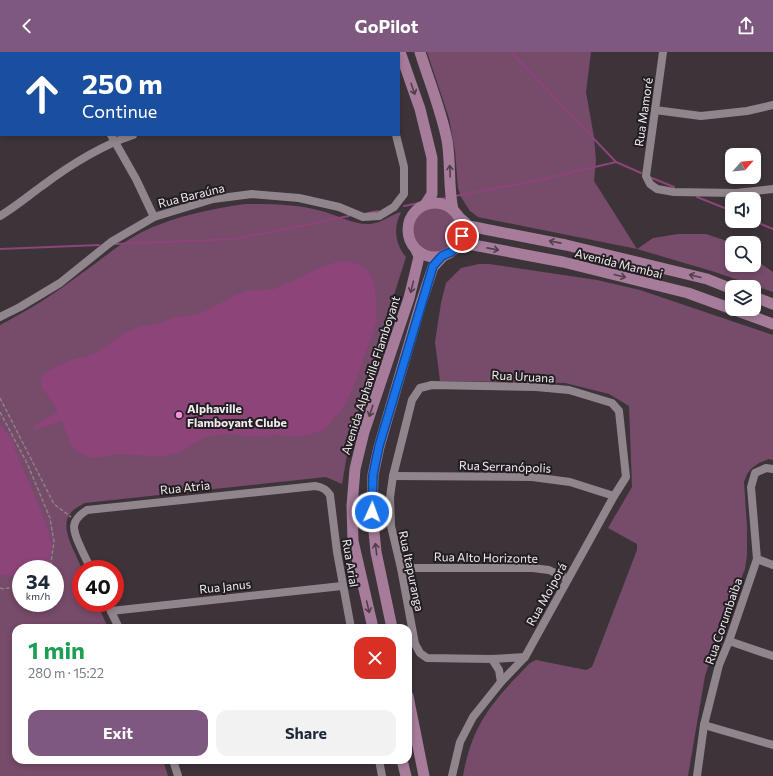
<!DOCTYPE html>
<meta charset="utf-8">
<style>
:root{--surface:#fff;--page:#f2f2f3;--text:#1f2937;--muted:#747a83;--accent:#7e587f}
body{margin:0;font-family:Commissioner,sans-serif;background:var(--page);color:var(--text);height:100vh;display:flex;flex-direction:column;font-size:15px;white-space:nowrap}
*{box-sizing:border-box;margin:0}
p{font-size:13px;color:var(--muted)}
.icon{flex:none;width:22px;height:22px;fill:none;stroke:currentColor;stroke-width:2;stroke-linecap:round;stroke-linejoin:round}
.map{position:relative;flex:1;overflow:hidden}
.drawer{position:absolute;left:12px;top:572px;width:400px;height:140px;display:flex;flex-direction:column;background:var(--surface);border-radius:12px;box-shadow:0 2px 6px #0003}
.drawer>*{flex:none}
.banner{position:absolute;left:0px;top:0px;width:400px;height:84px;box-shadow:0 2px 6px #0003;background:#1a4fa0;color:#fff;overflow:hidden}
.needle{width:26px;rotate:63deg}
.fabs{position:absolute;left:725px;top:96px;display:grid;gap:8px}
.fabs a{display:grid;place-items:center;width:36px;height:36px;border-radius:8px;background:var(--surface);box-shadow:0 2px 6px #0003;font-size:20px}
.speed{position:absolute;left:12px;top:508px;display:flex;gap:8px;font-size:20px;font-weight:700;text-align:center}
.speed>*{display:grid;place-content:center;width:52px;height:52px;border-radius:50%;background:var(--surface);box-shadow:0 2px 6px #0003;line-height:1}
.speed small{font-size:10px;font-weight:400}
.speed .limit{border:6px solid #d22;background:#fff;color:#111}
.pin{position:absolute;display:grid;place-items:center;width:34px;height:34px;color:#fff;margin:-17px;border:2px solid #fff;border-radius:50%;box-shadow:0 1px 4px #0007}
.me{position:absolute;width:44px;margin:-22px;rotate:2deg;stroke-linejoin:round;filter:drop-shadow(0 0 3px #0008)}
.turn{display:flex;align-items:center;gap:14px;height:84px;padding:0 16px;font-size:18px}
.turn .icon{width:52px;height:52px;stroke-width:2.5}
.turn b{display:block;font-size:28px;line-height:34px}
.round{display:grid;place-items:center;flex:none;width:42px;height:42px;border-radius:12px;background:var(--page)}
.summary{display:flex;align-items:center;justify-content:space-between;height:68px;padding:0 16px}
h1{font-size:24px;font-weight:700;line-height:30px;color:#1e9e55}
.action{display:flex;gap:8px;margin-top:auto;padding:8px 16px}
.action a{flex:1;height:46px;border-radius:12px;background:var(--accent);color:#fff;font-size:16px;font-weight:700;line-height:46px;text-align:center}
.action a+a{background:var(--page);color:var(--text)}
header{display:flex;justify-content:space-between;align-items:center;height:52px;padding:0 16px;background:var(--accent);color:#fff;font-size:18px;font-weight:700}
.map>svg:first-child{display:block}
</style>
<header><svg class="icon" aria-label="back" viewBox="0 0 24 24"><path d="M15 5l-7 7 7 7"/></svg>GoPilot<svg class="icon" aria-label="share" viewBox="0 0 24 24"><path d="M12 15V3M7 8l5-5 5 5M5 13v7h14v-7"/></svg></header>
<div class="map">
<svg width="773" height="724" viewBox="0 0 773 724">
<rect width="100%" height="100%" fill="#3d343a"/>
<g fill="#774b6a" fill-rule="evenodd">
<path d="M427,0H591L586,40L594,85L596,109L594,129L637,197L653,186L678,182H706L724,188L732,193V213H754V207L773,220V240L715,220L637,197L478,165L470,159L461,145L458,136L455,99L449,66Z"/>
<path d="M245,152C271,152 296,152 322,159C337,163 354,173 370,172C382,171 390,163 401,160C393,176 395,192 406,205L364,338L347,403L342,432L326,425L85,451C80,454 73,457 70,462C59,476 76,501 81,515C83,522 81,541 81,551H97L108,576H16V708H163L168,724H0V273C29,258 56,241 82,221C101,208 119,192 140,181C172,165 209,157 245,152ZM21,517H55V551H21Z"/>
<circle cx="435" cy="178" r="23"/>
<path d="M479,212H489L597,228L640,238L773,283V408L769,407L759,411L752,416L747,422L744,430L747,475V503L745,517L720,577L705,624L688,724H463C472,671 494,648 530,611L536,608L586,618L592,615L637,498V492L608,476L632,435L629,354L609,342L565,331L440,329L435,290L441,251L446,231L461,216Z"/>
</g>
<g fill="#8c4479">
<path d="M346,209L356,211L367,218L372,225L375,235L377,269L352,339L343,356L323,379L298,385L275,383L255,385L229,382L216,383L205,385L181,400L164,404H148L119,402L95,406L87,405L76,399L70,391L62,369L35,378L33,374L58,360L48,344L42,336L41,328L43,322L57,314L76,306L85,305L96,301L124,281L141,274L157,272L176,265L199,262L236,243L247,239L274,237L317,217L336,210Z"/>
<path d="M0,373L14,389L15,398L45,468L52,491L49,513L46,517H21V524L0,523Z"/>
</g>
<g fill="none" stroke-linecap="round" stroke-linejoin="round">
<g stroke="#8c4479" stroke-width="2">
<path d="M511,0L616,110L641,121"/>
<path d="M652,126L674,135"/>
<path d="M455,144L539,128L616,110"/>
<path d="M697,145L732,159"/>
<path d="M439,147L447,146"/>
<path d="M404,154L419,151"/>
<path d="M368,161L378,159"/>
<path d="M754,169L773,177"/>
<path d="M116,192L235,187L349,164"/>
<path d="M0,197L99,193"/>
</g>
<g stroke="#8a8287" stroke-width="1.5" stroke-dasharray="4 2" stroke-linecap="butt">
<path d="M0,346L54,452L71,465"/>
<path d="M0,360L27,411L50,466L54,490L50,517"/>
<path d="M0,536L4,537L21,533"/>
</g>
<g stroke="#90858c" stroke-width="8">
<path d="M51,0L52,1"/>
<path d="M159,0L160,1"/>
<path d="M270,0L271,1"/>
<path d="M370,0V1"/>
<path d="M663,0L646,124L650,132L657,137L674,140L736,141L773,137"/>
<path d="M0,53L1,52"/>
<path d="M655,58L701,64L747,59L773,53"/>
<path d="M111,83L136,127L154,165"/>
<path d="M0,164C15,155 28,144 42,134C70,113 100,94 133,83"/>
<path d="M0,265L20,255L60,231L111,190L154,165L213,147L252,142L299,146L339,155L363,165L379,164L394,155L404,142V115L396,83"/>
<path d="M393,424L532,425L570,430L614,444"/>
<path d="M757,507L773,513"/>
<path d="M401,516H532L549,518L568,527"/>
<path d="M91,517C87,509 83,501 80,494C72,477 70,469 87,458L315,434C322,435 326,437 330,443L337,500L351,576"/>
<path d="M107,551L119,576"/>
<path d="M111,559L342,534"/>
<path d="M729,589L773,604"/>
<path d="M492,607L499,618L501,630"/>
<path d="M704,673L773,693"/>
<path d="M173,708L178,724"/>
<path d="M379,708L382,724"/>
<path d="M452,724L460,690L473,665L501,630L525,605L614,444L626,425L619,359L612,351L569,338L536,335L432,333L420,336L412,348L393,424L390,445L391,474L401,516L415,592L420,601L427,606L492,607L525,605"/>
<path d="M697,724L704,673L719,613L729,589L757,507L751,435L755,421L766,416L773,417"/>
</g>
<g stroke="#a67c9a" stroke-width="11">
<path d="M400,0L420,57L432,106V142L425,153"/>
<path d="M420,0C429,29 441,58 447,88C451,111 448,135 453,158"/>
<circle cx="435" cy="178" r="27"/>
<path d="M459,165L469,174L566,193L707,227L732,237"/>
<path d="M455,196L461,193L468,192L563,210L688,241L773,272"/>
<path d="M754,245L773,252"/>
<path d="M373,576L353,489L352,454L355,417L364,380L409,246L418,209L419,204L416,198"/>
<path d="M392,576L376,500L372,460L373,423L379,395L421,251L433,215L443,204"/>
<path d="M408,644L424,724"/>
<path d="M402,708L406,724"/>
</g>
</g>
<defs><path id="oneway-shaft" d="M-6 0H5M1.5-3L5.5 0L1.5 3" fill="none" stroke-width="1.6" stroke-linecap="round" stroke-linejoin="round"/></defs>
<g stroke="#503e4b">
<use href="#oneway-shaft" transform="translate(413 37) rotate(71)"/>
<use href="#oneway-shaft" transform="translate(450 119) rotate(-92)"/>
<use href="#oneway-shaft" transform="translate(555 190) rotate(-169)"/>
<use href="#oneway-shaft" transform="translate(493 197) rotate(11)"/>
<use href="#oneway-shaft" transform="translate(620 224) rotate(14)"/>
<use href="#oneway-shaft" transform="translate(695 224) rotate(-166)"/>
<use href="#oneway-shaft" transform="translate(412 235) rotate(104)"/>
<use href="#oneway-shaft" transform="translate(371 359) rotate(108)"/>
<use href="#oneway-shaft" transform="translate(376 497) rotate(-97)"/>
<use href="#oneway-shaft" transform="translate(368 555) rotate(77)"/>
</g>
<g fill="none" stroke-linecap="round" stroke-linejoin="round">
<defs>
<path id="route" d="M372,460L373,423L379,394L433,214L442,204L451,200L458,193L462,184"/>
</defs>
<use href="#route" stroke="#114b97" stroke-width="10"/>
<use href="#route" stroke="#1a73e8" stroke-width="7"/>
</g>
<circle fill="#f291d6" stroke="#211d20" stroke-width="1.5" cx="179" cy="363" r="4"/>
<g text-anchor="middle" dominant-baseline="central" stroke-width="4" stroke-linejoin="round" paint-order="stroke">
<g font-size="12" fill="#f2ecf0" stroke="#211d20">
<text transform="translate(643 60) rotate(-82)">Rua Mamoré</text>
<text transform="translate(191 143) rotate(-14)">Rua Baraúna</text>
<text transform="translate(619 211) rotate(14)">Avenida Mambai</text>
<text transform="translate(370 323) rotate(-72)">Avenida Alphaville Flamboyant</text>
<text transform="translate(523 324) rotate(3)">Rua Uruana</text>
<text transform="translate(505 414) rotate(2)">Rua Serranópolis</text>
<text transform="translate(185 435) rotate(-6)">Rua Atria</text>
<text transform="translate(486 505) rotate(1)">Rua Alto Horizonte</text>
<text transform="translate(351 511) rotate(81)">Rua Arial</text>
<text transform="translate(412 519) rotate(78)">Rua Itapuranga</text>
<text transform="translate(225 534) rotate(-6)">Rua Janus</text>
<text transform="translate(546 542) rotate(-61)">Rua Moiporá</text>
<text transform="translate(723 569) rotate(-71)">Rua Corumbaiba</text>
</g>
<g font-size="12" font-weight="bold" fill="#f2ecf0" stroke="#211d20" text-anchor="start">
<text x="187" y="356">Alphaville<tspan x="187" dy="14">Flamboyant Clube</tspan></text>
</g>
</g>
</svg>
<div class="fabs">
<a><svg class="needle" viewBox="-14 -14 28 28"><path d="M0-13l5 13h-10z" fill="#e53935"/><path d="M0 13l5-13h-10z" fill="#747a83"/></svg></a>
<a><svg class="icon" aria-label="sound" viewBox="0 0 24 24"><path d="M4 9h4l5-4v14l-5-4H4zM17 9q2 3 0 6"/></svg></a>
<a><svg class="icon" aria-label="search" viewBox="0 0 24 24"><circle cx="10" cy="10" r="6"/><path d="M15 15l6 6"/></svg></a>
<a><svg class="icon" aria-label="layers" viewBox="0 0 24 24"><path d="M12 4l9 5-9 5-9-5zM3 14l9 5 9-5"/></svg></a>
</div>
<div class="speed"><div>34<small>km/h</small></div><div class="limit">40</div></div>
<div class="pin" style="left:462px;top:184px;background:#d93025"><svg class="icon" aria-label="arrive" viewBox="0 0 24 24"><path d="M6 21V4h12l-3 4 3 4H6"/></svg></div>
<svg class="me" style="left:372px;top:460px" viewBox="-20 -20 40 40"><circle r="17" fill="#1a73e8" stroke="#fff" stroke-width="3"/><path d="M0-11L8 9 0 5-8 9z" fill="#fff"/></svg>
<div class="banner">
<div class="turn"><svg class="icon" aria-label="ahead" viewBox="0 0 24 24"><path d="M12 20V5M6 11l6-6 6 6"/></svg><div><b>250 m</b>Continue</div></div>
</div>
<section class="drawer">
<div class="summary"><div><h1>1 min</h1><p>280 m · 15:22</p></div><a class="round" style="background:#d93025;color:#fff"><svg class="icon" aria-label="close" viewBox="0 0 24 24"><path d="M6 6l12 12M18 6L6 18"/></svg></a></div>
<div class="action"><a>Exit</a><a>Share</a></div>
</section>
</div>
